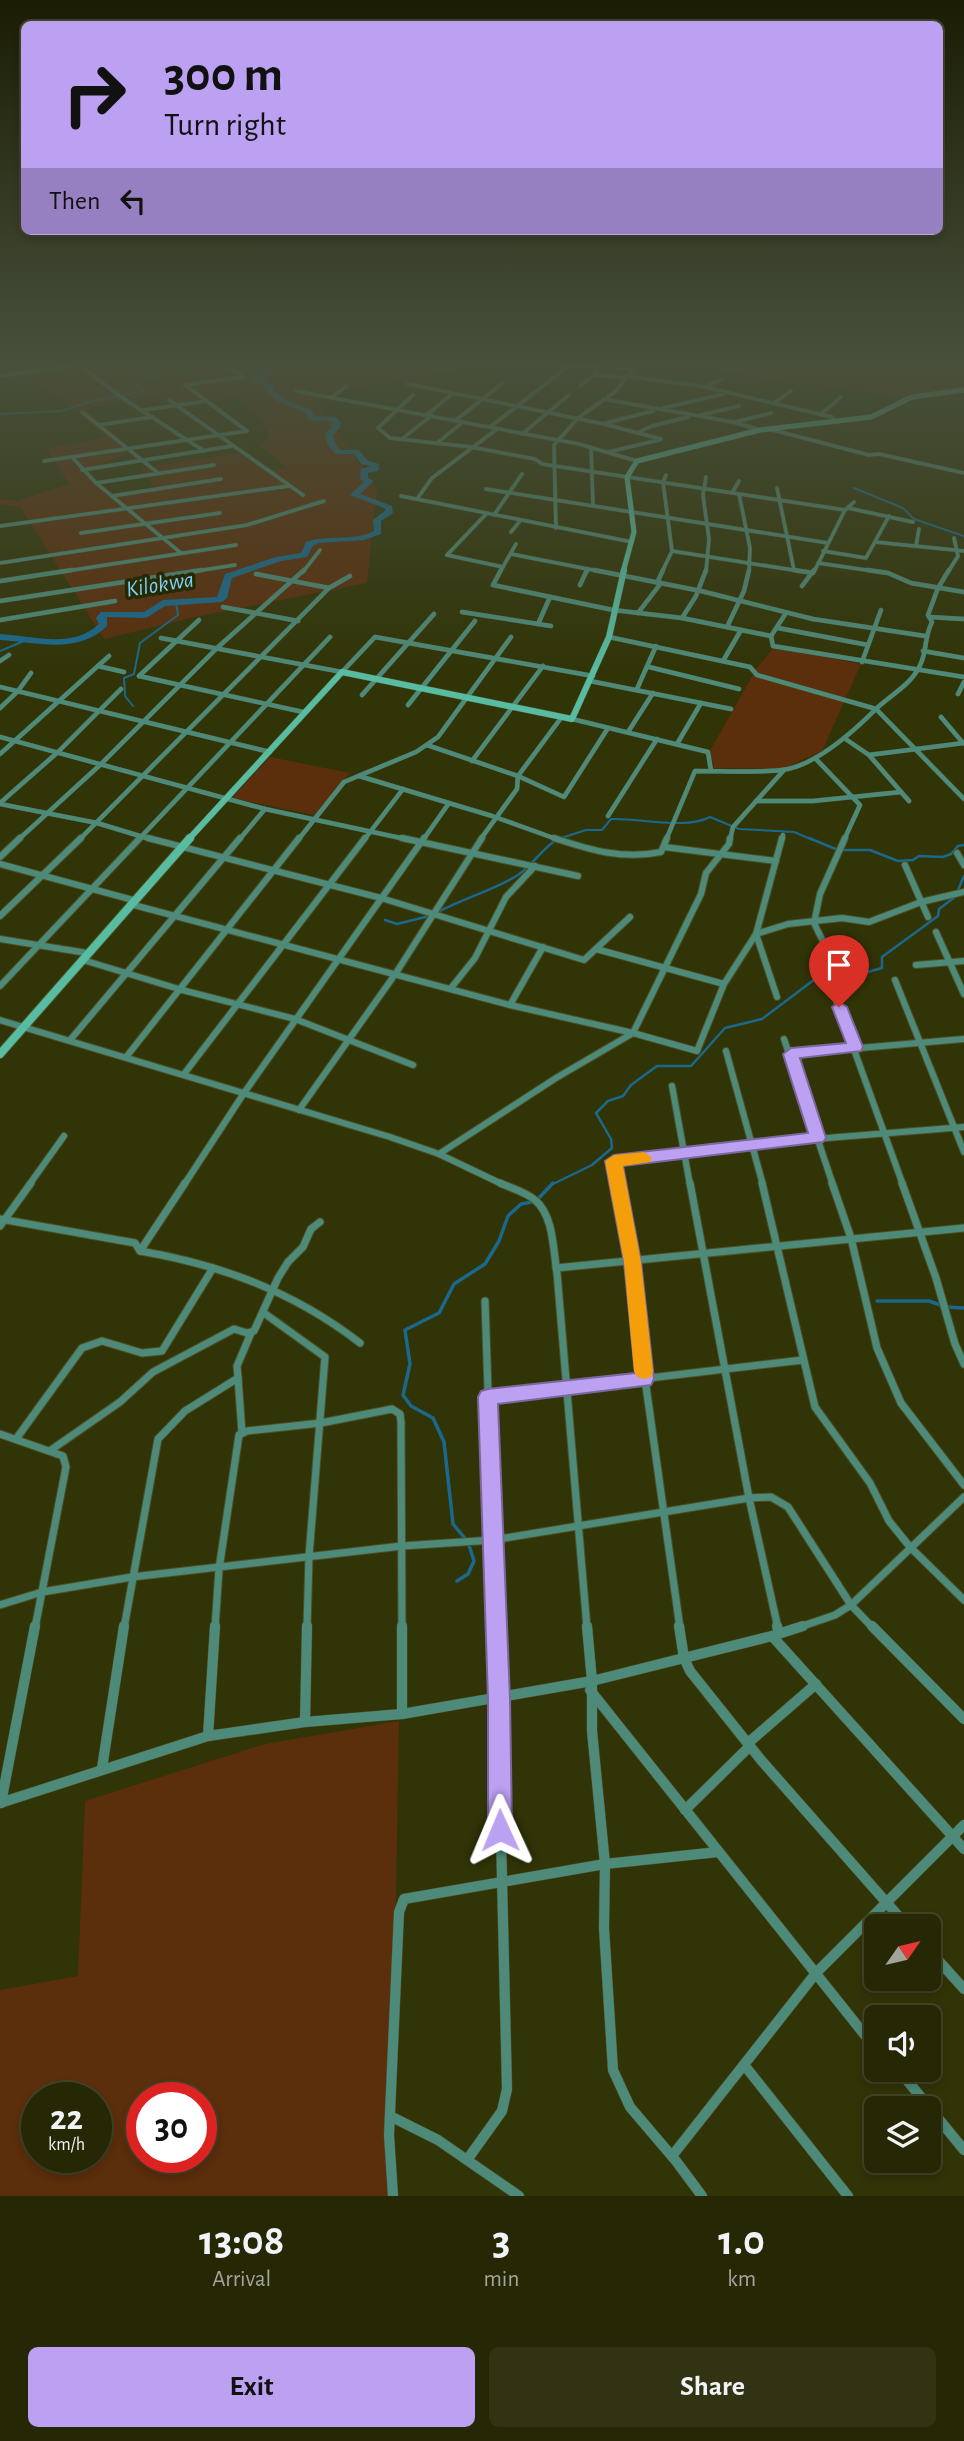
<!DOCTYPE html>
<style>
:root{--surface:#252705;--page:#313313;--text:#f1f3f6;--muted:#a3a59a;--line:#424427;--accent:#bca0f2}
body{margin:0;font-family:"Alegreya Sans",sans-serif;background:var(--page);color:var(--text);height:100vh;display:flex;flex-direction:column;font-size:26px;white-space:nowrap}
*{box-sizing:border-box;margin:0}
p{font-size:23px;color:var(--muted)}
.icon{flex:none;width:38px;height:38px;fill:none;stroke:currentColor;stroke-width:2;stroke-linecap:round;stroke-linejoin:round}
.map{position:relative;height:2196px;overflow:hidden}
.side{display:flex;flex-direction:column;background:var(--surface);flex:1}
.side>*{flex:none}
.banner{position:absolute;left:21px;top:21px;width:922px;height:214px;border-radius:10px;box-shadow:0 4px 10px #0003,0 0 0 2px var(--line);background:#bca0f2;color:#111;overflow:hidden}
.needle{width:46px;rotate:56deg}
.fabs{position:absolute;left:864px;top:1914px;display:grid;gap:14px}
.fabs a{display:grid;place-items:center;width:77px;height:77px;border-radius:10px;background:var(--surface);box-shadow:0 4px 10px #0003,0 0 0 2px var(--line);font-size:35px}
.speed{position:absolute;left:21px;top:2082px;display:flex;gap:14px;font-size:35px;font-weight:700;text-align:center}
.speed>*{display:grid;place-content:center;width:91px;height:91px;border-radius:50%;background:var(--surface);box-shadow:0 4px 10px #0003,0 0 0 2px var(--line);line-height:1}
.speed small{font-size:18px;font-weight:400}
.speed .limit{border:10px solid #d22;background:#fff;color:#111}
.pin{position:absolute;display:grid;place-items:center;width:60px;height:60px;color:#fff;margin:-72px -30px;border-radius:50% 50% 50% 0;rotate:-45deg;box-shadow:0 0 7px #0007}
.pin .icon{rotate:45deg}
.me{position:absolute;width:77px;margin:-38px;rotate:359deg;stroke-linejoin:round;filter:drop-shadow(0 0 5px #0008)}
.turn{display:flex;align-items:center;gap:24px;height:147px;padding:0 28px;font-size:32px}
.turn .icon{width:91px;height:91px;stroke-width:2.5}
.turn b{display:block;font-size:49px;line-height:60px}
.then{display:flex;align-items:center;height:66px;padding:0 28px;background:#0003;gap:14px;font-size:26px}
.eta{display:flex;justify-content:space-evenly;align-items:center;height:119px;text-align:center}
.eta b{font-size:42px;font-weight:700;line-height:49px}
.cta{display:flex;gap:14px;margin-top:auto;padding:14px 28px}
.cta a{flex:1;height:80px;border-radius:10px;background:var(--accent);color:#111;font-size:28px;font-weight:700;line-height:80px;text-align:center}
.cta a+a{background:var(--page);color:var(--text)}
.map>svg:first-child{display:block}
</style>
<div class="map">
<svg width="964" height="2196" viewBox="0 0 964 2196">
<rect width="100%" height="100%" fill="#313407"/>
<g fill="#5b2e0c" fill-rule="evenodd">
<path d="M0,362H501L313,395L377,489L367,583L195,617L104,639L21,508L0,504V499L18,501L69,484L47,449L107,437L64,401L35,383L21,367L0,368ZM156,395L173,408L235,397L257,414L270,436L260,446L287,468L270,470L244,452L141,468L156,490L118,496L89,475L93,467L133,451L86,409Z"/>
<path d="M696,362H964V389L902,397L727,373Z"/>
<path d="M774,647L861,664L822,751L782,769L714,768L710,751L756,669Z"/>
<path d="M270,757L350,773L314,815L232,798Z"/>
<path d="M399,1721L391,2196H0V1990L78,1976L85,1801L265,1744ZM37,2098H96V2158H37ZM142,2098H201V2158H142Z"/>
</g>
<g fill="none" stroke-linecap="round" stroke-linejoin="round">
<g stroke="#1a698d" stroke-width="2">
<path d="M0,414L61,411L89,402L140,392L145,390L138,386L142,380L204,364L248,362"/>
<path d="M854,488L903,508L914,519L964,536"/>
<path d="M0,651L31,638"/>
<path d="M133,706L125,696L124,678L134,674L140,643L178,615L176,603"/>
<path d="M555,840L586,830H602L611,819C641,818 685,830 710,817L739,829L794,832L813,840"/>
</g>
<g stroke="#1a698d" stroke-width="2.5">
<path d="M809,838L838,850H870L898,861L913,860L919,856L943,857L951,854L958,846L964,845"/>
<path d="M438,912C464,898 492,891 518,875C533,865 543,847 559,838"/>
<path d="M385,920L397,924L429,916"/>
<path d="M551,1185L592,1165L612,1148L611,1139L596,1113L608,1101L623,1096L631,1085L657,1066H691L725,1028L762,1019L815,979L816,974L850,977L882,968V957L938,916L939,909L955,897L964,876"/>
</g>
<g stroke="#1a698d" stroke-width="3.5">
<path d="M538,1199L553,1183"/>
<path d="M877,1301H929L946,1307L964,1308"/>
<path d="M457,1581L468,1574L474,1561L468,1542L453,1524L444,1442L433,1418L411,1406L403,1395L410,1364L405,1330L439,1313L454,1284L485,1264L499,1241L508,1216L521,1204L532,1202"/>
</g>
<path fill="#1a698d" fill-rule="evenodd" d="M268,362H275L271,375L260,380L275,386L274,390L285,400L312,410L314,416L336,417L341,423L340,428L333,435L335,443L340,450H359L367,460L379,464L378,471L368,473V478L374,481L360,494L392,506L393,513L381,521V534L364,540L319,543L313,546L307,557L281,561L232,578L227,598L222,602L165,606L146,618L107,617V626C78,655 37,642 0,640V634C33,636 73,649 99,624L96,618L101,612H144L163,600L217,597L225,574L276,557L301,553L306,542C327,534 354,542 374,531L373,520L386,510L384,508L350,495L364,482L360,479L361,469L371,466L361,464L354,454H335L327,443L325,434L332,427L331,421L308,420L306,413L276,401L263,386L253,383L254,375L265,372Z"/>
<defs>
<g id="street-far4">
<path d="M79,365L121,397L204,451"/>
<path d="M226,366L244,377"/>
<path d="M495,366L521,363L600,367"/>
<path d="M618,368L633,369"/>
<path d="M595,375L626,378"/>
<path d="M0,376L96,362"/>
<path d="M628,376L705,387L832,417L838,422"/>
<path d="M408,384L604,424L661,439"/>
<path d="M185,385L247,431"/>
<path d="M185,385L244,377"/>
<path d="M580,386L597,372"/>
<path d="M705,387L722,379"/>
<path d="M296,391L579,444L637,461"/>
<path d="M413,395L378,428L390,438L471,447L535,459L542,464L845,510"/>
<path d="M331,398L346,386"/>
<path d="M603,399L733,422L760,430"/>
<path d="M169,400L303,495"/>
<path d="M774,403L791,391"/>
<path d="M663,408L724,394"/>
<path d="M144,410L207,401"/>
<path d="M82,412L158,473"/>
<path d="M428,414L452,394"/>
<path d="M821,414L841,397"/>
<path d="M698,416L739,406"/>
<path d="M456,420L503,383"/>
<path d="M735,422L771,413"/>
<path d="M606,423L653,411"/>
<path d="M99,425L153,417"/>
<path d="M490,427L570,365"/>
<path d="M769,429L869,455L879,454L964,473"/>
<path d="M637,433L652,426L688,417"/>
<path d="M522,434L569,395"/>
<path d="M402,439L432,415"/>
<path d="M437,443L463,422"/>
<path d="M591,448L593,505"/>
<path d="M608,452L659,440"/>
<path d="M72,457L96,483L181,553"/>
<path d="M44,461L247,431"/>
<path d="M82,470L232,446"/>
<path d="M96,483L214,465"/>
<path d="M777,488L794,570"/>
<path d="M486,489L828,543"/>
<path d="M732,493L739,481"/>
<path d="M739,494L750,548L749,572"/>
<path d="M112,496L221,479"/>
<path d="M401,496L632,542"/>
<path d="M417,499L432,478L497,429"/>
<path d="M848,508L913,522"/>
<path d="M494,515L522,474"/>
<path d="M0,526L289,486"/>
<path d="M556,528L554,445L578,418L616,391L638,362"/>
<path d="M511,532L520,521"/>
<path d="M81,533L220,513"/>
<path d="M875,542L964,551"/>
<path d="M916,546L919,529"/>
<path d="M672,551L806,572"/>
<path d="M823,551L866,558L889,516"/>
<path d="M511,554L603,572"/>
<path d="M447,555L487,513"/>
<path d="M447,555L503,567"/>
<path d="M0,563L247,525L324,501"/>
<path d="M818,563L880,572"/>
<path d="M60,572L236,545"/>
<path d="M190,572L235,565"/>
<path d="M303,572L320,550"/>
<path d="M500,572L516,544"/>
<path d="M587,572L588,569"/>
<path d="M662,572L672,551L663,482L666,475"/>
<path d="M706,572L709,539L703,495L706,477"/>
<path d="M814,572L845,510L854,502"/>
<path d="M948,572L958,556L954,538"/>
</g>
<g id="street-far3">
<path d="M501,570L493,585L613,610L682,618L771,636"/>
<path d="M594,570L701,591L813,619L925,636"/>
<path d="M794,570L813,573"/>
<path d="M868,570L888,573L911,583L964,592"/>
<path d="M256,574L329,588"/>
<path d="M0,581L72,570"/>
<path d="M657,583L663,570"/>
<path d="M580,585L587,570"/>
<path d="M802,586L814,570"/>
<path d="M0,601L202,570"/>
<path d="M223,607L298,621"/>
<path d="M462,612L551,626"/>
<path d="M638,613L661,583"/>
<path d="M786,613L771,636L773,646L964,677"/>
<path d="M929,617L964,619"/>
<path d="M682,618L696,596L706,570"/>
<path d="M0,620L115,601"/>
<path d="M538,624L550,597"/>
<path d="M727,627L744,591L749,570"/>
<path d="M778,628L868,645"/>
<path d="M609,637L750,667L757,675L876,709L964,799"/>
<path d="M161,638L342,672L375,637L593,676"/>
<path d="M923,651L964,658"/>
<path d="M0,661L9,655"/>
<path d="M723,661L741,630"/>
<path d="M862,662L881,610"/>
<path d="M98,666L124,672"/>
<path d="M649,667L739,689"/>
<path d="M139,676L303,712"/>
<path d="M139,676L199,620"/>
<path d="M590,681L731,709"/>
<path d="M0,687L270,752"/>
<path d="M637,689L656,646"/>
<path d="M958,694L964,682"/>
<path d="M362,695L434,614"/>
<path d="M408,705L475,621"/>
<path d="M0,708L18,691L31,673"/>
<path d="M941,717L963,743"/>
<path d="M572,719L708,752L711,771"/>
<path d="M628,732L653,693"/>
<path d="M0,737L265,809L410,840"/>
<path d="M844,738L869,755L909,801"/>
<path d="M677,744L701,703"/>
<path d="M427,745L518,776L564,797L608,728"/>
<path d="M0,754L109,656"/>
<path d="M869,755L964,743"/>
<path d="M815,758L860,805L844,840"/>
<path d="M472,761L543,666"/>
<path d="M359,776L492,816L559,840"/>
<path d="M756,801H813L901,792"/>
<path d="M0,803L58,752L121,689"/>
<path d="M0,804L97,823L153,840"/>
<path d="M608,816L657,739"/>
<path d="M18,840L101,764L217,648L304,570"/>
<path d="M79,840L329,588L350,576"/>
<path d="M138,840L330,637"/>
<path d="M239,840L265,809"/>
<path d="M298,840L344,782L416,752L438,737L511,637"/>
<path d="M364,840L403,789"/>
<path d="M423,840L449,803"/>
<path d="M480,840L517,789L518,776L561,718"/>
<path d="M666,840L695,771C723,771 754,773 782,770C815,766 853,732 876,709C890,695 913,684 921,663C927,650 924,638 932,622L928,615L938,588L949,570"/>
<path d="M730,840L733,827L784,770"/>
<path d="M782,840L783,835"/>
</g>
<g id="street-far2">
<path d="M148,838L381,898L584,960L630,917"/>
<path d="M402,838L578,876"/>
<path d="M554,838C590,850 623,860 661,852L667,838"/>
<path d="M664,847L776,861"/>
<path d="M957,853L964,865"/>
<path d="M0,857L20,838"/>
<path d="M0,864L133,900"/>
<path d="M905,865L928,917"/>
<path d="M130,904L510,1005L633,1033L697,1051L724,984L756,934L782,838"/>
<path d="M0,916L81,838"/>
<path d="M936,932L964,994"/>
<path d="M0,939L87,953"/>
<path d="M596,949L724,984"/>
<path d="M83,960L182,990L295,1019L413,1065"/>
<path d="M916,965L964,961"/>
<path d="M836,968L814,923L820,894L845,838"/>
<path d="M895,980L964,1152"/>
<path d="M0,986L140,838"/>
<path d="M831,986L903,1185"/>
<path d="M451,988L475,958L506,897L535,866"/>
<path d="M777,997L756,934L788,924L842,918L869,922L921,902L964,892"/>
<path d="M510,1005L543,947"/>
<path d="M0,1020L390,1137L439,1154L504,1185"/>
<path d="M71,1039L240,838"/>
<path d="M784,1039L833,1185"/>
<path d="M726,1051L763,1185"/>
<path d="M791,1054L964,1039"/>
<path d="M127,1056L299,838"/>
<path d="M184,1074L365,838"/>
<path d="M672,1086L690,1185"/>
<path d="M299,1110L396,973L482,838"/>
<path d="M439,1154L556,1078L633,1033L701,894L706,873L729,844L730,838"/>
<path d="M29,1185L64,1136"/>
<path d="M184,1185L244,1093L424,838"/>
<path d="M618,1185L613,1161L753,1144L964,1127"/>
</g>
<g id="street-far1">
<path d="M500,1183C511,1188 526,1192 535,1200C554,1216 553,1250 557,1273L587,1628"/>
<path d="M617,1183L633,1262L645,1379L680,1628"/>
<path d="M690,1183L749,1498L778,1628"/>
<path d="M762,1183L815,1407L870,1483L889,1521L910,1547L964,1600"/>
<path d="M832,1183L851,1238L877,1348L901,1403L964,1485"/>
<path d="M902,1183L936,1278L955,1344L964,1364"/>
<path d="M0,1219L135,1243L140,1251C222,1265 294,1292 360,1343"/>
<path d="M0,1226L31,1183"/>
<path d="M140,1251L185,1183"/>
<path d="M556,1268L964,1228"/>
<path d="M485,1301L496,1628"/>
<path d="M264,1313L325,1357L309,1556L307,1628"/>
<path d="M238,1378L242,1433"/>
<path d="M488,1397L803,1360"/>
<path d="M0,1434L63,1456L66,1467L35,1628"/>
<path d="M16,1439L82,1348L102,1341L142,1353L162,1351L213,1268"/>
<path d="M51,1450L120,1402L153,1372L234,1329L247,1333L254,1331L278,1278L288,1262L303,1247L311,1229L320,1222"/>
<path d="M0,1605L42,1592L132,1577L402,1546L493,1540L749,1498L771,1497L788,1507L851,1605L873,1628"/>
<path d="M124,1628L158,1439L185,1411L238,1378L237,1366L251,1333"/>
<path d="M215,1628L219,1569L239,1435L247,1431L321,1423L392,1409L400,1414L401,1422L402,1628"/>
<path d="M797,1628L835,1615L851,1605L964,1497"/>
</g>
<g id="street">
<path d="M402,1626V1714"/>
<path d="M587,1626L592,1681V1731L605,1864L604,1928L613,2070L630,2107L676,2161L702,2196"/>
<path d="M679,1626L684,1658L690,1671L761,1760L908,1927"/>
<path d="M777,1626L779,1633"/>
<path d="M872,1626L964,1719"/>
<path d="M772,1636L964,1849"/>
<path d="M590,1690L868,2039L877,2061"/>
<path d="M305,1722L307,1626"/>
<path d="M208,1736L215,1626"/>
<path d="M748,1743L816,1684"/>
<path d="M102,1768L124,1626"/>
<path d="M0,1803L208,1736L305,1722L402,1714L592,1681L772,1636L803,1626"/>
<path d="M1,1803L35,1626"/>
<path d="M685,1810L750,1746"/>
<path d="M929,1950L964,1989"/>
<path d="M745,2066L848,2196"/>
<path d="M883,2070L888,2078L902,2074L964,2150"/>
<path d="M390,2116L438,2140L519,2196"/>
<path d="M672,2156L816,1973L964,1825"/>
<path d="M467,2160L502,2111L507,2089L496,1626"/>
<path d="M393,2196L389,2135L399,1912L404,1899L605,1864L718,1852"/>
</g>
<path id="secondary-far2" d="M623,572L634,532L627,477L637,461L760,430L871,417L912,397L964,390"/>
<path id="secondary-far1" d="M188,840L342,672L572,719L609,637L624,570"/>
<path id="secondary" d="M0,1054L190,838"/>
</defs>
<use href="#street-far4" stroke="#4d5024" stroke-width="4.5"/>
<use href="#street-far3" stroke="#4d5024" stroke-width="5"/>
<use href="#street-far2" stroke="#4d5024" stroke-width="8"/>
<use href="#street-far1" stroke="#4d5024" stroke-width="9"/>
<use href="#street" stroke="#4d5024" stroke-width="11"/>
<use href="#secondary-far2" stroke="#4d5024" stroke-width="6"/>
<use href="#secondary-far1" stroke="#4d5024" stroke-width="7"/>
<use href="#secondary" stroke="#4d5024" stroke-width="10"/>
<use href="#street-far4" stroke="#4e8a79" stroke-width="3.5"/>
<use href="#street-far3" stroke="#4e8a79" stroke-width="4.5"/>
<use href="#street-far2" stroke="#4e8a79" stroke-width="6"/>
<use href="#street-far1" stroke="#4e8a79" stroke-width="7"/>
<use href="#street" stroke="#4e8a79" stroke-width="10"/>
<use href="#secondary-far2" stroke="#57bca1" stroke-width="5"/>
<use href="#secondary-far1" stroke="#57bca1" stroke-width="6"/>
<use href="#secondary" stroke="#57bca1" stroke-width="8"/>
</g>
<linearGradient id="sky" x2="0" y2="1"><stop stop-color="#1b1d04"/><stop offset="0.54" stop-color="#48503c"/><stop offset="1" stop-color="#48503c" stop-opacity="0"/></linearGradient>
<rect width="964" height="670" fill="url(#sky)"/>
<path fill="#bca0f2" stroke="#7a689d" stroke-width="2" d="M839,1002L847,1007L863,1047L861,1051L800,1058L826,1138L823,1142L623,1166L641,1262L654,1379L651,1385L498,1404L510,1699L512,1830L509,1838L500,1842L492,1838L488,1830V1699L478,1397L481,1391L488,1389L635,1373L624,1262L605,1161L614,1155L808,1133L783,1054L791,1048L846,1043L832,1007Z"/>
<path fill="#f59e0b" d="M644,1152L652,1158L650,1162L623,1166L641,1262L653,1371L651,1377L644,1379L637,1377L634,1371L624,1262L605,1161L614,1155Z"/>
<g text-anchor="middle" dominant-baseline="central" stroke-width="7" stroke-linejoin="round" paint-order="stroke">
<g font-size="23" font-style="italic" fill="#7fcdf8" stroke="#272a00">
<text transform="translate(160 585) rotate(-9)">Kilokwa</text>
</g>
</g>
</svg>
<div class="fabs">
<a><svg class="needle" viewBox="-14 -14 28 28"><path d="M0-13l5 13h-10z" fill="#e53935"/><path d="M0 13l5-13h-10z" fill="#a3a59a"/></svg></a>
<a><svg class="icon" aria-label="sound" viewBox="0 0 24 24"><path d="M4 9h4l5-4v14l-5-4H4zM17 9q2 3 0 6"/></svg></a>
<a><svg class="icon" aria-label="layers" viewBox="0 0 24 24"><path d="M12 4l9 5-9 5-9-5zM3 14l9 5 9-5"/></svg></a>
</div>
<div class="speed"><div>22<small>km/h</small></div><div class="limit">30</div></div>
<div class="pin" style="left:839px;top:1007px;background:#d93025"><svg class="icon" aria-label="arrive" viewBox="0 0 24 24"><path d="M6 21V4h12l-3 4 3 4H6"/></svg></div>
<svg class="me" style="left:500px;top:1830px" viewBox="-20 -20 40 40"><path d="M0-17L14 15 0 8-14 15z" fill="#bca0f2" stroke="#fff" stroke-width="4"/></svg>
<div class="banner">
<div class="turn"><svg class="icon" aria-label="right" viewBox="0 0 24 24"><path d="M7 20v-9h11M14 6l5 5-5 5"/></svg><div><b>300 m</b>Turn right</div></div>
<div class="then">Then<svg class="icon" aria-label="left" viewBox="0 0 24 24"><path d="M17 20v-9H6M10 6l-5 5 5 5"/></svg></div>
</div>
</div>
<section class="side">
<div class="eta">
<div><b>13:08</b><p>Arrival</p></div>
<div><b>3</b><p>min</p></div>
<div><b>1.0</b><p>km</p></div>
</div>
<div class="cta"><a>Exit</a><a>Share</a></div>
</section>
